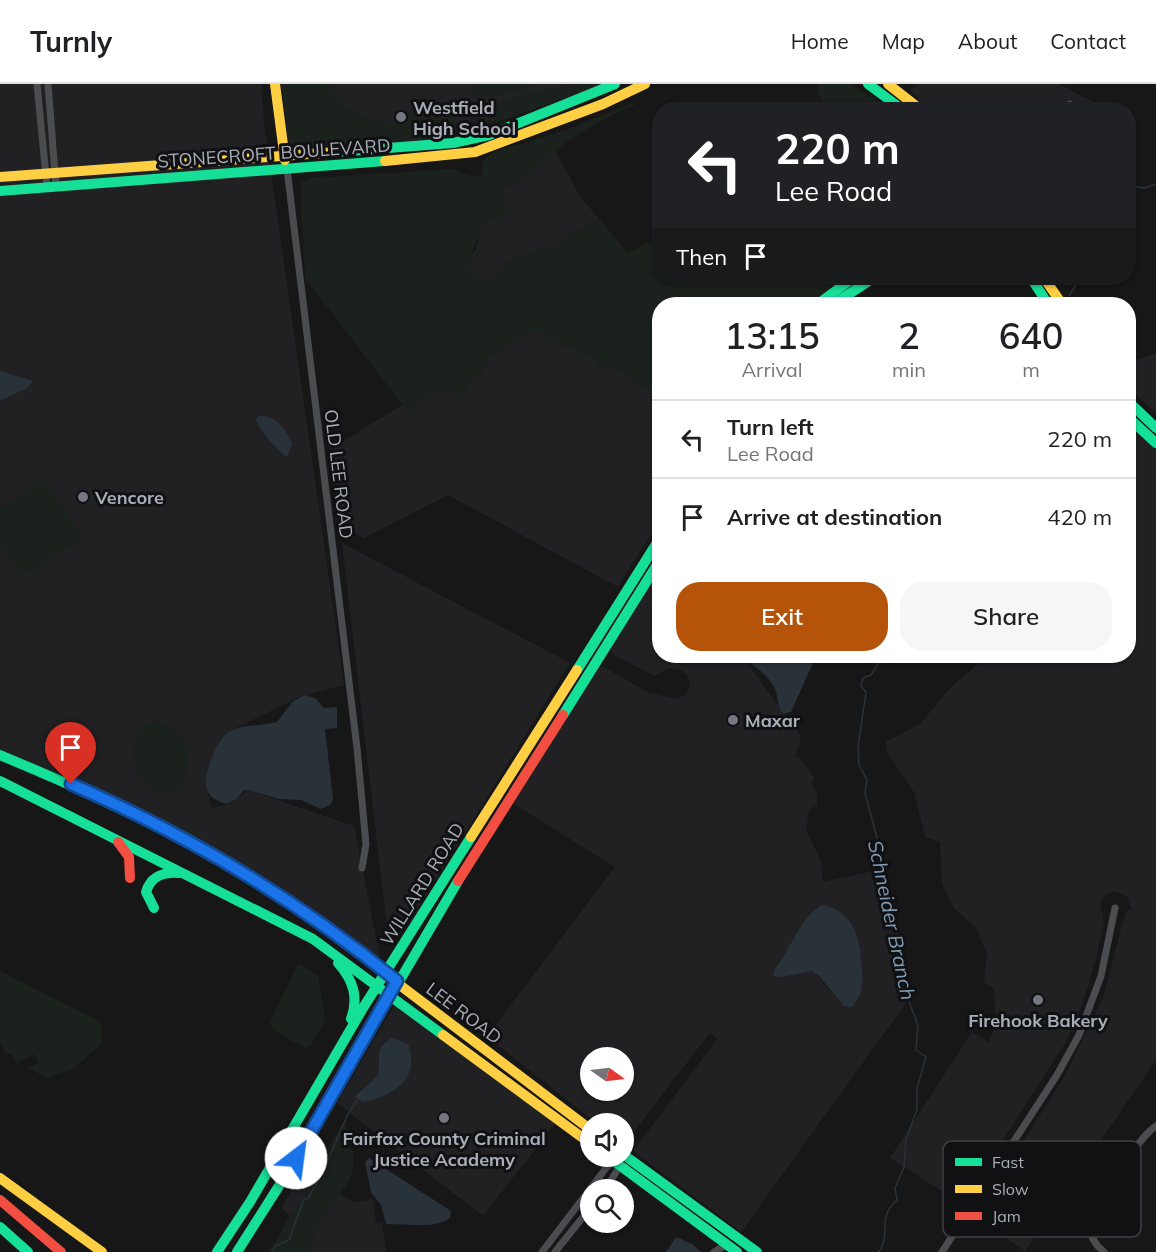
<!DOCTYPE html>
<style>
:root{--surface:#fff;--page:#f6f6f6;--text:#202124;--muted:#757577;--line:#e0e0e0;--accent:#b45309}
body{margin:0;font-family:Mulish,sans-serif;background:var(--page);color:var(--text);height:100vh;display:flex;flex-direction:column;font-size:22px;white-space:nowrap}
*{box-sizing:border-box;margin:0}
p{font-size:20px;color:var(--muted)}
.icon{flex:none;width:33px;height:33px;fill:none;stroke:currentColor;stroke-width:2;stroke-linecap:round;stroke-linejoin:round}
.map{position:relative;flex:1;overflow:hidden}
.sheet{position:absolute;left:652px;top:213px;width:484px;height:366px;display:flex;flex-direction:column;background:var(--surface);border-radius:24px;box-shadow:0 2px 4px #0004}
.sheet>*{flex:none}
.banner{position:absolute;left:652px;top:18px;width:484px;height:183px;border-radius:24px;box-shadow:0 2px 4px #0004;background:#202124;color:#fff;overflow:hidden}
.needle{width:39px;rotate:104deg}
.controls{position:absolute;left:580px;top:963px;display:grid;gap:12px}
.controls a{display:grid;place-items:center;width:54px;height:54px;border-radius:50%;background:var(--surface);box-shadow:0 2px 4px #0004;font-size:30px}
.pin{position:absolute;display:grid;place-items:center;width:51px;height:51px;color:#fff;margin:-62px -26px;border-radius:50% 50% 50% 0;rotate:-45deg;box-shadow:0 0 6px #0007}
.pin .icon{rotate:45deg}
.me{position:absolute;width:66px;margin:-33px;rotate:30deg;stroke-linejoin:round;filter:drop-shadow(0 0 4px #0008)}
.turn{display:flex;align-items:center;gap:21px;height:126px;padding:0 24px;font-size:27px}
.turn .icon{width:78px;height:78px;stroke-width:2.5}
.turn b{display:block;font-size:42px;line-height:51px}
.then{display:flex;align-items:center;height:57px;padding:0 24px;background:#0003;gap:12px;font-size:22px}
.eta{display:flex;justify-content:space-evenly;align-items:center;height:102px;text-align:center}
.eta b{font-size:36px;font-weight:600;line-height:42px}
.action{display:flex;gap:12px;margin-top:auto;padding:12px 24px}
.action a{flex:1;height:69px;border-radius:24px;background:var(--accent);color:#fff;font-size:24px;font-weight:600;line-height:69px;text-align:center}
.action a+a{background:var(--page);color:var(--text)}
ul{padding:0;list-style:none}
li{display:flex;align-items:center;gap:18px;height:78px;padding:0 24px;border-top:2px solid var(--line)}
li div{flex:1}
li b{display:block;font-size:22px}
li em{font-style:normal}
header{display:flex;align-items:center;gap:36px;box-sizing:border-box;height:84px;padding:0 30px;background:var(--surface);border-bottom:2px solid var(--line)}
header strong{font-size:28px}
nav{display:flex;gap:33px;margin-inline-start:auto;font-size:21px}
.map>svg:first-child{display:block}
</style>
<header>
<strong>Turnly</strong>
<nav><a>Home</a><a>Map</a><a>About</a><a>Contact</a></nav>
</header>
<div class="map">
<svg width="1156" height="1168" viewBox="0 0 1156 1168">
<rect width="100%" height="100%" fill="#171717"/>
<g fill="#212124" fill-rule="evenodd">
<path d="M0,0H261L264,38L344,601L299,613L228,648L219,656L205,701L212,724L232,719L248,706L354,742L381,879L281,812L158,742L0,678Z"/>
<path d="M282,0H604L453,54L402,60L376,58L289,64Z"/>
<path d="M919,0H1059L1095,19L1083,26L929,25L910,6Z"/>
<path d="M555,66L580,112L599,135L554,161L510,177L487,198L479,195L469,187V176L477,163L480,146L502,108Z"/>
<path d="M538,237L660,303V436L618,503L448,411L364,454L338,441L329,366Z"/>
<path d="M1156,269V330L1130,304V278Z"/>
<path d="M1130,342L1156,364V976L1025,1167L975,1133L1063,995L1103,914L1122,841L1127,826H1131L1128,813L1115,807L1106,810L1100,818L1104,838L1097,871L1082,921L1066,958L962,1120L890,1074L972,948L989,958L996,940L994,905L984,898L987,870L976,844L954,824L942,800L940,758L925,753L914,708L887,669L886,658L920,640L951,603L978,580L976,572H1130Z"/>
<path d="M342,459L570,579L404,848L397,852L390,850L387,844Z"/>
<path d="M660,484V572H742L800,650V661L794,674L798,672L815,695L811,698L817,709V721L809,727L806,745L821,778L823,798L881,785L908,916L741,1148L633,1067L717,955L710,949L624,1060V1040L596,1039L498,961L484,956L615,783L512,719L595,584L602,582L649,609L677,615L686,610L690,602L688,592L681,586L669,584L654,592L614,571L610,561ZM817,822L844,922L815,889L806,886L790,891L775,884ZM591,974H624V1006H591Z"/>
<path d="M398,915L556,1039L483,1132L337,1019Z"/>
<path d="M303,1088L354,1118L373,1115L376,1139H382L386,1168H299L294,1135L281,1124Z"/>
</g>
<g fill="#1b211c">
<path d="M281,0H332L335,3L329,11C353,31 376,40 407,39L408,27H422L432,22L442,31L455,33L457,44L449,53L437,54L294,59L289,51Z"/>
<path d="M471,0H540L480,16L471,11Z"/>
<path d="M568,0H597L487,41L474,38V41L469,30L472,26Z"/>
<path d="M818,0H850L891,25H827L817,8Z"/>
<path d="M635,18V21C585,40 544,75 502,108C507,121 507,126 498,137L487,136C479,146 469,175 469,187L487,198L510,177L554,161L599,135L628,169L660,152V194H841L840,196L812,220H660V310L643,301L640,305L634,301L635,297L606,280L603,285L596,281L598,276L567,261L564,265L558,261L560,257L540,247L538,251L532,248L489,273L479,295L475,292L461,315H456L458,311L447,305L444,309L438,306L416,320L411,332L305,194L300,98L312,94L451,85L471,92L482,91V79L490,69L566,46Z"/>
<path d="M42,398L48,399L83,455L21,492L0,459V424Z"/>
<path d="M153,638C191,637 200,697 170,710C138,711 113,653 153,638Z"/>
<path d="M298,879L318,891L325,936L310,962L305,964L273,946L270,938Z"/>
<path d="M0,887L101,938L102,959L72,986L47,994L28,984L39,978L33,970L16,980L11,970L7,971L0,960Z"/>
<path d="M344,1037C349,1046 347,1050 348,1059C349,1064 354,1067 354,1072C356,1099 335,1112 323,1133C317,1144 313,1156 311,1168H269L294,1125L306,1110L320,1077Z"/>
</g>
<g fill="#2a3239">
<path d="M0,287L33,297L27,304L0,317Z"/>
<path d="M258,332C275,330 286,345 292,360L287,373C281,371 257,343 256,336Z"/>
<path d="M741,572H816L791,628L784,630C776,622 779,612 774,603C766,588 753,582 741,572Z"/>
<path d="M305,611L315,614L324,624L337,623V644L325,645L333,715L330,721L321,725L301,716L280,715L248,706L243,707L237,715L227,720C218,718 208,713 206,703C203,692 217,655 227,649C241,640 262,642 277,638L293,617Z"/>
<path d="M824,821C861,830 862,868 862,900L861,909L852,923L844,922L819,892L811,887L782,893L773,892L775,884C789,869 805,824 824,821Z"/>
<path d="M392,954L408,960C421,995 394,1011 364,1018L355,1013C360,1007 378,993 378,991C382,974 373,964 392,954Z"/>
<path d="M369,1074L451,1127L450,1134C433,1146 403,1139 386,1140L381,1121L371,1108L365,1078Z"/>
<path d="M676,1153L692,1160L701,1168H666Z"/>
</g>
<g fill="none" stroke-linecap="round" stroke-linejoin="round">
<g stroke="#2a3239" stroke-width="1.5">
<path d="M1130,102L1145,104L1156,100"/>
<path d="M1069,212L1080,194"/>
<path d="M272,1168L275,1162L289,1156L304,1115L308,1114L322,1090L347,1032L358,1015"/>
<path d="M879,1168C892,1149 876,1134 897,1116L895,1104L904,1083L906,1055L917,1025V1004L926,973L916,966L918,942L901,895L905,878L883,804L877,754L865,709L867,696L859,681L858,663L866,608L861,602L863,594L871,591L883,572"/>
</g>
<g stroke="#4b4c50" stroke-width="7">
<path d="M37,0L47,103"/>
<path d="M48,0L56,102"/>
<path d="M1067,26L1070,20"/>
<path d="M287,85L357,664L366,760L362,784"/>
<path d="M605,1106L621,1080"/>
<path d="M542,1168L606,1084L615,1076"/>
<path d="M555,1168L591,1123"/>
<path d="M714,1168L726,1161"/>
<path d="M942,1168L1057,991L1079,951L1101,892L1115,824"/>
<path d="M1104,1168C1095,1161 1089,1151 1091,1139C1092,1122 1141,1051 1156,1042"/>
</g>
<g stroke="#16e098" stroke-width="10">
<path d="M868,0L903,26"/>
<path d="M336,68L453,59L489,51L615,0"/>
<path d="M0,107L385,77"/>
<path d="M1031,194L1048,220"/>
<path d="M818,220L853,194"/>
<path d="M834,220L873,194"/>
<path d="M1130,319L1156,344"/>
<path d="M1130,335L1156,359"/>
<path d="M577,586L660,454"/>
<path d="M563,631L660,476"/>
<path d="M0,671C98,712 195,756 285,814C316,835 346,860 376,883"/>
<path d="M0,697L313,855L443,951"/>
<path d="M154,824L146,808C151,792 163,788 179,789"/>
<path d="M338,879C353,896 359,913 351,935"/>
<path d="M624,1071L757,1168"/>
<path d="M607,1072L737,1168"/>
<path d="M0,1143L28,1168"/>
<path d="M217,1168L250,1118L363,924L471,753"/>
<path d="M237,1168L284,1094L458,797"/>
</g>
<g stroke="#ffcf43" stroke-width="10">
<path d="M275,0L285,76"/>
<path d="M888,0L921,26"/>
<path d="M385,77L475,68L603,20L645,0"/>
<path d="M0,93L336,68"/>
<path d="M1044,194L1062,220"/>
<path d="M471,753L577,586"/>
<path d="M376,883L591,1046"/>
<path d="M443,951L591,1060"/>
<path d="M0,1094L102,1168"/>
</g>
<g stroke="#f24e42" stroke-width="10">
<path d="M118,758L129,773L130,794"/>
<path d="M458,797L563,631"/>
<path d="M0,1116L61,1168"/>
</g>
</g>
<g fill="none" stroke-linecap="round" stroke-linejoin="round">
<defs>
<path id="route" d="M71,700C188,751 297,816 397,897L296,1074"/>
</defs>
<use href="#route" stroke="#114b97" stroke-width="15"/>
<use href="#route" stroke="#1a73e8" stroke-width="10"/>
</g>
<g fill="#757880" stroke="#111113" stroke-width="2">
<circle cx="401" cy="33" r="6"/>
<circle cx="83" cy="413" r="6"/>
<circle cx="733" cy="636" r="6"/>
<circle cx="1038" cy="916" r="6"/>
<circle cx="444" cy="1034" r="6"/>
</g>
<g text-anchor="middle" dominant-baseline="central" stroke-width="6" stroke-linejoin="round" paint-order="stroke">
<g font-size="18" font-weight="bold" fill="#a8adb8" stroke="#111113" text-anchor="start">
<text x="413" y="23">Westfield<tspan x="413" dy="21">High School</tspan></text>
<text x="95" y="413">Vencore</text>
<text x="745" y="636">Maxar</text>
<text x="1038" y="936" text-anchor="middle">Firehook Bakery</text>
<text x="444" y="1054" text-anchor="middle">Fairfax County Criminal<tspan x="444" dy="21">Justice Academy</tspan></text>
</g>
<g font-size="18" fill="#a8adb8" stroke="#111113">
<text transform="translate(274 69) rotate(-4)">STONECROFT BOULEVARD</text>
<text transform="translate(339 390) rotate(83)">OLD LEE ROAD</text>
<text transform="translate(422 800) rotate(-58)">WILLARD ROAD</text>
<text transform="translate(464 929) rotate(37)">LEE ROAD</text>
</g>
<g font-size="20" font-style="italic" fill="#7f9bb3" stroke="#111113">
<text transform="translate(892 836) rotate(78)">Schneider Branch</text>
</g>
</g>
<rect x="943" y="1057" width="198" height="96" rx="9" fill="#111113" stroke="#3e4045" stroke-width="1.5"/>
<rect x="955" y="1074" width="27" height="8" fill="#16e098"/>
<rect x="955" y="1101" width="27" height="8" fill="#ffcf43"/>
<rect x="955" y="1128" width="27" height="8" fill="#f24e42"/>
<g font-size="16" fill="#a8adb8">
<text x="992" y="1084">Fast</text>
<text x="992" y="1111">Slow</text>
<text x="992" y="1138">Jam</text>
</g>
</svg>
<div class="controls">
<a><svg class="needle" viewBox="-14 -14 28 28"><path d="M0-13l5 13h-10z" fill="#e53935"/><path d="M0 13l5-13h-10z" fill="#757577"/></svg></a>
<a><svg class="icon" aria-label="sound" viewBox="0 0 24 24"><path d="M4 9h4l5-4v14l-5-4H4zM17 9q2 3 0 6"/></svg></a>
<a><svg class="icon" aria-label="search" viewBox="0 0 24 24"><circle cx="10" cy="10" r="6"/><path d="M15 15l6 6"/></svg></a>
</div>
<div class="pin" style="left:71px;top:700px;background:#d93025"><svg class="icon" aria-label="arrive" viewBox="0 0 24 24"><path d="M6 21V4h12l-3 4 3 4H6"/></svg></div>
<svg class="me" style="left:296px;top:1074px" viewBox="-20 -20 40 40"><circle r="19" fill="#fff"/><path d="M0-13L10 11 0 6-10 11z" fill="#1a73e8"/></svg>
<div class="banner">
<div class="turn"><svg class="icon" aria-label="left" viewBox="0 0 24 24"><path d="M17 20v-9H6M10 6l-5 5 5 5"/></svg><div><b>220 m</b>Lee Road</div></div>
<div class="then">Then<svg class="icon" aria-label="arrive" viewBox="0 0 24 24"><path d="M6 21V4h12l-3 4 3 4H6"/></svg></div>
</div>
<section class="sheet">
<div class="eta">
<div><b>13:15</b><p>Arrival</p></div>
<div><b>2</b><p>min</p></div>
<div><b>640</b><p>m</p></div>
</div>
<ul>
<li><svg class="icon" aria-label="left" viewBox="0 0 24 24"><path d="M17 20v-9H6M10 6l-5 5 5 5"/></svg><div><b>Turn left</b><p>Lee Road</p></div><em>220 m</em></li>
<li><svg class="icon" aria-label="arrive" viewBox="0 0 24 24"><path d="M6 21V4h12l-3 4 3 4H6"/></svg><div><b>Arrive at destination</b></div><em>420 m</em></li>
</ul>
<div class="action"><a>Exit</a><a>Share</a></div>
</section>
</div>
